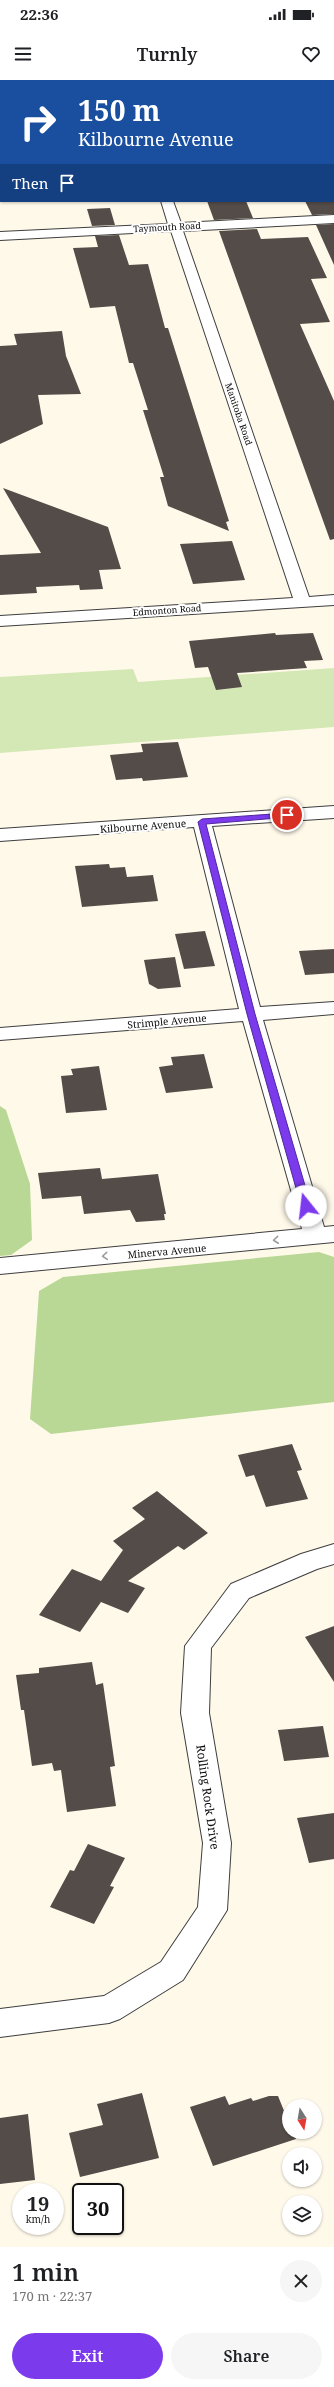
<!DOCTYPE html>
<meta charset="utf-8">
<style>
:root{--surface:#fff;--page:#f6f6f6;--text:#202124;--muted:#757577;--accent:#7c3aed}
body{margin:0;font-family:"Noto Serif",serif;background:var(--page);color:var(--text);height:100vh;display:flex;flex-direction:column;font-size:15px;white-space:nowrap}
*{box-sizing:border-box;margin:0}
p{font-size:13px;color:var(--muted)}
.icon{flex:none;width:22px;height:22px;fill:none;stroke:currentColor;stroke-width:2;stroke-linecap:round;stroke-linejoin:round}
.map{position:relative;height:2167px;overflow:hidden}
.panel{display:flex;flex-direction:column;background:var(--surface);flex:1}
.panel>*{flex:none}
.top-card{position:absolute;left:0px;top:0px;width:334px;height:122px;box-shadow:0 1px 3px #0004;background:#1a4fa0;color:#fff;overflow:hidden}
.needle{width:26px;rotate:169deg}
.buttons{position:absolute;left:282px;top:2019px;display:grid;gap:8px}
.buttons a{display:grid;place-items:center;width:40px;height:40px;border-radius:50%;background:var(--surface);box-shadow:0 1px 3px #0004;font-size:20px}
.speed{position:absolute;left:12px;top:2103px;display:flex;gap:8px;font-size:20px;font-weight:700;text-align:center}
.speed>*{display:grid;place-content:center;width:52px;height:52px;border-radius:50%;background:var(--surface);box-shadow:0 1px 3px #0004;line-height:1}
.speed small{font-size:10px;font-weight:400}
.speed .limit{border:2px solid #111;border-radius:6px;background:#fff;color:#111}
.pin{position:absolute;display:grid;place-items:center;width:34px;height:34px;color:#fff;margin:-17px;border:2px solid #fff;border-radius:50%;box-shadow:0 1px 4px #0007}
.me{position:absolute;width:44px;margin:-22px;rotate:344deg;stroke-linejoin:round;filter:drop-shadow(0 0 3px #0008)}
.turn{display:flex;align-items:center;gap:14px;height:84px;padding:0 12px;font-size:18px}
.turn .icon{width:52px;height:52px;stroke-width:2.5}
.turn b{display:block;font-size:28px;line-height:34px}
.then{display:flex;align-items:center;height:38px;padding:0 12px;background:#0003;gap:8px;font-size:15px}
.round{display:grid;place-items:center;flex:none;width:42px;height:42px;border-radius:21px;background:var(--page)}
.head{display:flex;align-items:center;justify-content:space-between;height:68px;padding:0 12px}
h1{font-size:24px;font-weight:600;line-height:30px}
.cta{display:flex;gap:8px;margin-top:auto;padding:8px 12px}
.cta a{flex:1;height:46px;border-radius:24px;background:var(--accent);color:#fff;font-size:16px;font-weight:600;line-height:46px;text-align:center}
.cta a+a{background:var(--page);color:var(--text)}
.status{display:flex;justify-content:space-between;align-items:center;height:28px;padding:0 20px;background:var(--surface);direction:ltr}
.status svg{height:11px;fill:currentColor}
header{display:flex;justify-content:space-between;align-items:center;height:52px;padding:0 12px;background:var(--surface);font-size:18px;font-weight:600}
.map>svg:first-child{display:block}
</style>
<div class="status"><b>22:36</b><svg viewBox="0 0 49 12"><path d="M0 12V9h3v3zM5 12V6h3v6zM10 12V3h3v9zM15 12V0h3v12zM26 1h20v11H26zM47 4h2v5h-2z"/></svg></div>
<header><svg class="icon" aria-label="menu" viewBox="0 0 24 24"><path d="M4 6h16M4 12h16M4 18h16"/></svg>Turnly<svg class="icon" aria-label="heart" viewBox="0 0 24 24"><path d="M12 20l-8-8c-3-5 5-10 8-4 3-6 11-1 8 4z"/></svg></header>
<div class="map">
<svg width="334" height="2167" viewBox="0 0 334 2167">
<rect width="100%" height="100%" fill="#fff9ea"/>
<path fill="#d4e8b5" d="M334,588V647L0,673V597L133,589L138,602Z"/>
<g fill="#b9d895">
<path d="M0,1026L6,1030L30,1104L32,1160L11,1175L0,1176Z"/>
<path d="M319,1172L334,1177V1322L51,1354L30,1339L39,1211L63,1197Z"/>
</g>
<g fill="#544c48">
<path d="M207,121H246L253,138L214,140Z"/>
<path d="M305,121H334V134L312,135Z"/>
<path d="M110,128L115,145L92,146L87,129Z"/>
<path d="M334,144V185L316,145Z"/>
<path d="M257,149L261,159L308,157L327,198L311,199L330,242L300,244L334,321V459L330,460L219,151Z"/>
<path d="M119,155L129,185L148,184L165,248H168L229,441L226,442L229,451L168,426L160,397H164L143,330H148L133,283H129L115,226L90,228L73,168L98,167L95,156Z"/>
<path d="M62,251L66,276L81,314L38,315L43,344L0,364V266L17,265L14,254Z"/>
<path d="M3,408L108,447L121,489L99,490L103,509L80,510L79,505L36,507L37,513L0,515V475L41,473Z"/>
<path d="M232,461L245,500L193,504L180,464Z"/>
<path d="M275,553L276,555L313,553L323,580L304,581L307,588L237,593L242,607L216,610L208,587L195,588L189,561Z"/>
<path d="M178,662L188,697L143,701L142,698L116,700L110,675L143,672L141,664Z"/>
<path d="M109,784L110,788L125,787L127,797L153,795L158,821L82,827L75,786Z"/>
<path d="M205,851L215,886L184,889L175,854Z"/>
<path d="M334,869V893L305,895L299,871Z"/>
<path d="M175,877L181,907L158,909L149,904L144,880Z"/>
<path d="M204,974L213,1008L166,1013L159,987L173,985L171,977Z"/>
<path d="M99,986L107,1030L66,1033L61,996L73,995L71,989Z"/>
<path d="M100,1088L102,1099L158,1094L166,1134H164L165,1140L136,1142L130,1130L84,1134L81,1116L42,1119L38,1093Z"/>
<path d="M292,1364L302,1390L297,1391L308,1419L266,1427L254,1395L246,1397L238,1375Z"/>
<path d="M157,1411L208,1453L184,1470L178,1466L128,1501L145,1508L128,1533L101,1522L80,1552L39,1535L72,1489L101,1501L123,1470L113,1461L145,1439L132,1428Z"/>
<path d="M334,1546V1602L305,1557Z"/>
<path d="M92,1582L96,1605L103,1603L115,1686L110,1687L116,1726L67,1732L61,1690L54,1691L52,1683L32,1686L24,1630H21L16,1595L39,1593V1588Z"/>
<path d="M323,1646L329,1677L284,1681L278,1650Z"/>
<path d="M334,1733V1779L309,1783L297,1738Z"/>
<path d="M88,1764L125,1778L110,1806L114,1807L94,1844L50,1827L70,1790L74,1791Z"/>
<path d="M142,2013L159,2078L80,2097L69,2053L103,2045L97,2024Z"/>
<path d="M225,2016L229,2025L251,2018L253,2021L269,2016H278L289,2043V2052H293L296,2059L213,2086L190,2027Z"/>
<path d="M28,2034L35,2100L0,2104V2038Z"/>
</g>
<g fill="none" stroke-linecap="round" stroke-linejoin="round">
<defs>
<g id="minor">
<path d="M161,121H173L181,143L334,135V143L183,151L309,517L334,515V525L0,546V536L293,518L171,151L0,160V152L168,144Z"/>
<path d="M334,726V738L212,746L260,927L334,922V934L263,940L324,1147L334,1146V1162L0,1194V1178L302,1149L243,941L0,960V948L239,929L194,747L0,761V749Z"/>
<path d="M334,1464V1484L317,1489L249,1518L211,1568L209,1633L231,1763L227,1830L183,1900L120,1939L109,1943L0,1957V1929L104,1916L161,1882L198,1827L203,1763L181,1633L185,1566L231,1504L301,1474Z"/>
</g>
</defs>
<use href="#minor" stroke="#3e3e3e" stroke-width="2"/>
<use href="#minor" fill="#fff" fill-rule="evenodd"/>
</g>
<defs><path id="oneway-chevron" d="M-2-3.5L2.5 0L-2 3.5" fill="none" stroke-width="1.6" stroke-linecap="round" stroke-linejoin="round"/></defs>
<g stroke="#9d9d9d">
<use href="#oneway-chevron" transform="translate(276 1160) rotate(174)"/>
<use href="#oneway-chevron" transform="translate(105 1176) rotate(175)"/>
</g>
<path fill="#7c3aed" stroke="#51269a" d="M287,733L291,735L290,737L206,744L255,934L311,1126L306,1130L301,1126L247,934L198,742L202,739Z"/>
<g text-anchor="middle" dominant-baseline="central" stroke-width="4" stroke-linejoin="round" paint-order="stroke">
<g font-size="9" fill="#0b0b0b" stroke="#fff">
<text transform="translate(167 147) rotate(-3)">Taymouth Road</text>
<text transform="translate(239 334) rotate(71)">Manitoba Road</text>
<text transform="translate(167 530) rotate(-4)">Edmonton Road</text>
</g>
<g font-size="10" fill="#0b0b0b" stroke="#fff">
<text transform="translate(143 746) rotate(-4)">Kilbourne Avenue</text>
<text transform="translate(167 941) rotate(-5)">Strimple Avenue</text>
<text transform="translate(167 1171) rotate(-5)">Minerva Avenue</text>
</g>
<g font-size="12" fill="#0b0b0b" stroke="#fff">
<text transform="translate(208 1717) rotate(82)">Rolling Rock Drive</text>
</g>
</g>
</svg>
<div class="buttons">
<a><svg class="needle" viewBox="-14 -14 28 28"><path d="M0-13l5 13h-10z" fill="#e53935"/><path d="M0 13l5-13h-10z" fill="#757577"/></svg></a>
<a><svg class="icon" aria-label="sound" viewBox="0 0 24 24"><path d="M4 9h4l5-4v14l-5-4H4zM17 9q2 3 0 6"/></svg></a>
<a><svg class="icon" aria-label="layers" viewBox="0 0 24 24"><path d="M12 4l9 5-9 5-9-5zM3 14l9 5 9-5"/></svg></a>
</div>
<div class="speed"><div>19<small>km/h</small></div><div class="limit">30</div></div>
<div class="pin" style="left:287px;top:735px;background:#d93025"><svg class="icon" aria-label="arrive" viewBox="0 0 24 24"><path d="M6 21V4h12l-3 4 3 4H6"/></svg></div>
<svg class="me" style="left:306px;top:1126px" viewBox="-20 -20 40 40"><circle r="19" fill="#fff"/><path d="M0-13L10 11 0 6-10 11z" fill="#7c3aed"/></svg>
<div class="top-card">
<div class="turn"><svg class="icon" aria-label="right" viewBox="0 0 24 24"><path d="M7 20v-9h11M14 6l5 5-5 5"/></svg><div><b>150 m</b>Kilbourne Avenue</div></div>
<div class="then">Then<svg class="icon" aria-label="arrive" viewBox="0 0 24 24"><path d="M6 21V4h12l-3 4 3 4H6"/></svg></div>
</div>
</div>
<section class="panel">
<div class="head"><div><h1>1 min</h1><p>170 m · 22:37</p></div><a class="round"><svg class="icon" aria-label="close" viewBox="0 0 24 24"><path d="M6 6l12 12M18 6L6 18"/></svg></a></div>
<div class="cta"><a>Exit</a><a>Share</a></div>
</section>
